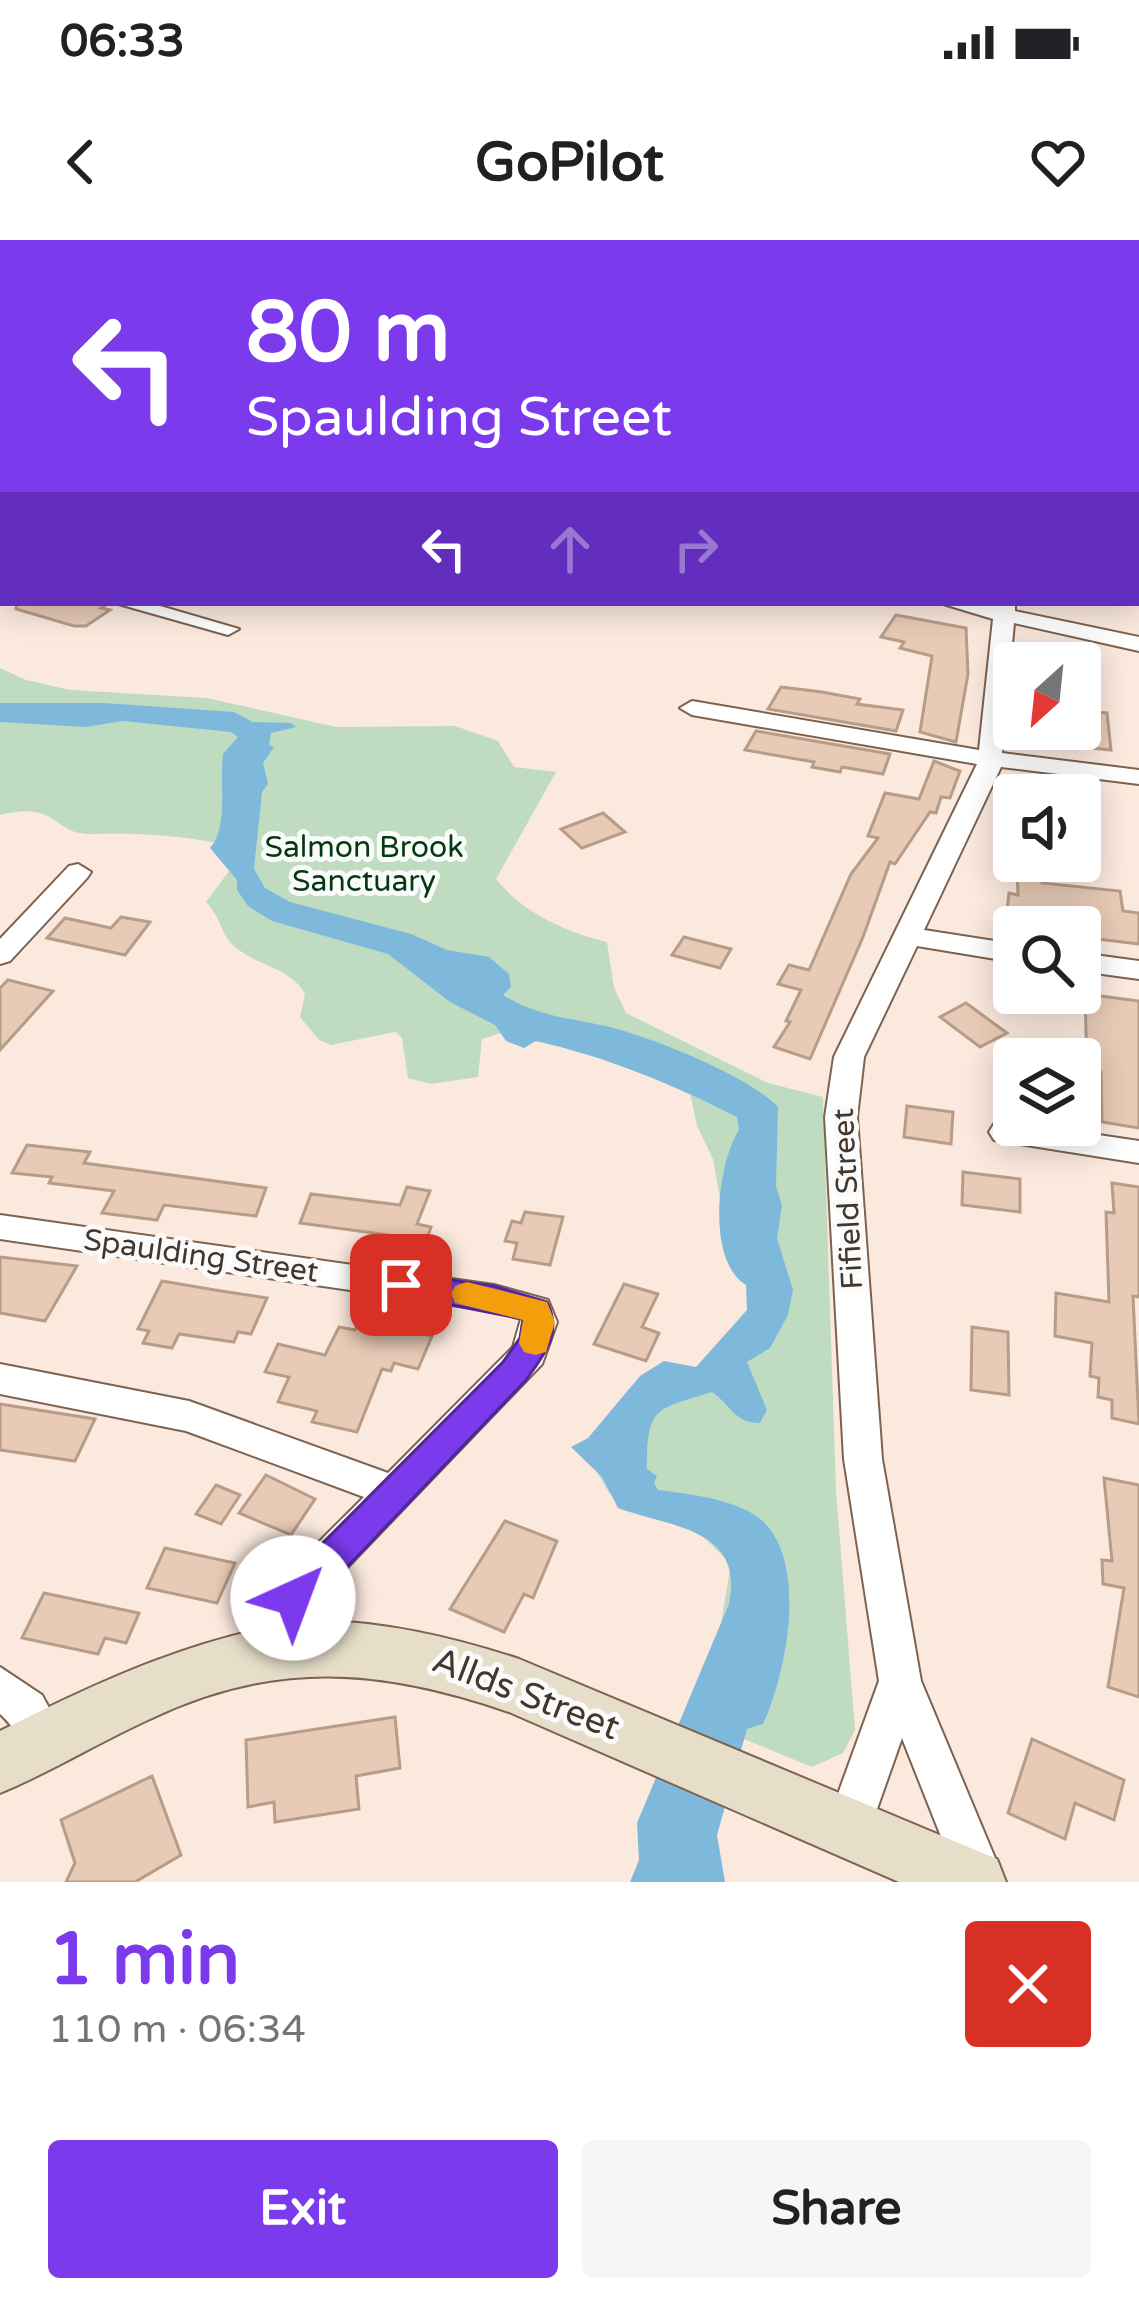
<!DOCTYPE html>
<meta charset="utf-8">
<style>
:root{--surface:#fff;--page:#f6f6f6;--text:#202124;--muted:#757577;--accent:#7c3aed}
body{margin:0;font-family:"Varela Round",sans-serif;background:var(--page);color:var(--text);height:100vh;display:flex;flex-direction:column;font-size:45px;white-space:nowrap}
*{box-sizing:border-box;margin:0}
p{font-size:39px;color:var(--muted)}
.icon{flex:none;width:66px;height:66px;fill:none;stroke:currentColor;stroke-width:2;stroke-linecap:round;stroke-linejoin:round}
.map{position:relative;height:1642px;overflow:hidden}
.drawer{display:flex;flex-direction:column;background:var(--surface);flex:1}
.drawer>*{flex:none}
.banner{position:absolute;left:0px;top:0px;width:1140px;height:366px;box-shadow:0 6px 30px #0003;background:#7c3aed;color:#fff;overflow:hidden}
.needle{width:78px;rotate:207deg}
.fabs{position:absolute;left:993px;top:402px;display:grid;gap:24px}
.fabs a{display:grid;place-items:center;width:108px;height:108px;border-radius:12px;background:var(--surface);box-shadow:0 6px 30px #0003;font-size:60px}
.pin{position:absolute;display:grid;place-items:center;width:102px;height:102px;color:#fff;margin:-51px;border-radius:24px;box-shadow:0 6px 18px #0006}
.me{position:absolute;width:132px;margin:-66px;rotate:43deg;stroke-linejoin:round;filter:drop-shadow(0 0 9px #0008)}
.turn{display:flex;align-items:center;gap:42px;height:252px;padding:0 48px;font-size:54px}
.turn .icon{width:156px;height:156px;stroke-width:2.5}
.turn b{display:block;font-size:84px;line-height:102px}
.lanes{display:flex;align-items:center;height:114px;padding:0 48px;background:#0003;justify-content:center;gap:60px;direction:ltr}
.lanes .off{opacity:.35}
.round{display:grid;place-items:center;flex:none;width:126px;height:126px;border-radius:12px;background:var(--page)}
.summary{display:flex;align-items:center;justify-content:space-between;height:204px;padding:0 48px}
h1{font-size:72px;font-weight:800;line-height:90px;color:var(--accent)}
.button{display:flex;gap:24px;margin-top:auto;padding:24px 48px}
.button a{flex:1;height:138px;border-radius:12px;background:var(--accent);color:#fff;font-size:48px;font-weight:800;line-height:138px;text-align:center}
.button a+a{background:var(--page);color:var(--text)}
.status{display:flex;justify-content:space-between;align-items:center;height:84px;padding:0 60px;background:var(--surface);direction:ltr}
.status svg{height:33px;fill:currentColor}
header{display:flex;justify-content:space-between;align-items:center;height:156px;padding:0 48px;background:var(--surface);font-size:54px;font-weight:800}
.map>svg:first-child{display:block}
</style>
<div class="status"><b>06:33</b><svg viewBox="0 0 49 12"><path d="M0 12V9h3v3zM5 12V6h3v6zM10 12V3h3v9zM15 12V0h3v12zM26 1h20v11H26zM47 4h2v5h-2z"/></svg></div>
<header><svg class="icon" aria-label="back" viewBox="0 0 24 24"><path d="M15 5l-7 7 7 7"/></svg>GoPilot<svg class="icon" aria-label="heart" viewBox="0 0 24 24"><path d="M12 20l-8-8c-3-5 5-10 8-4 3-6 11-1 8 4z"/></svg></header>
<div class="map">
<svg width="1139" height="1642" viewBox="0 0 1139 1642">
<rect width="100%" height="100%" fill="#fbe9dd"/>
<path fill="#bfdcc1" d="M0,428L26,440L70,450L207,458L336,487L455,486L498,501L514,527L556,532L496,639C523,673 566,692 607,702L614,748L626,773L768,843L823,857L836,1251L855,1490L843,1513L812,1527L696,1479L715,1418L731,1324L696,1290L609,1253L597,1232L744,1085L752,1053L725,988L713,919L697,886L690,853C656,827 600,813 558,804C533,799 531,806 504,792L482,799L478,837L431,844L408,838L402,798L395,792L331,805L319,800L300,777L305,754C293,730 260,726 239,710C220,697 222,678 206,662L230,630L216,603C172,594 135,593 90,594C52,594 58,560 0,575Z"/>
<path fill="#7eb9db" d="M0,463H104L234,472L253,482L291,483L296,487L271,493L269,505L274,507L263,523L268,544L262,552L254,629L265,648L290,662L411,694L447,710L489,717L509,734L511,747L503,755C538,777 571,778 610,787C653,798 749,836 778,867L776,946L782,965L777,998L793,1050L788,1075L770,1108L747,1122L767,1170L760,1183C734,1183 731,1165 712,1152C657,1170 647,1164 647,1229L657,1236L654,1243L658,1250C688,1254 720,1257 748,1271C814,1304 787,1434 763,1484L747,1489L717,1595L725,1642H630L639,1620L637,1583L729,1364C745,1287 668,1287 618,1268L602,1237L571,1207L588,1198L640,1136L664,1121L696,1127L747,1070L746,1045C706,1021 717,924 739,890L737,877C672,844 607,817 536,801L524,808L506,801L495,785L450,762L388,714L272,681L248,666L237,650V640L210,608C229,588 219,541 223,514L238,497L231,492L123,481L85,487L0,482Z"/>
<g fill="#e7cbb6" stroke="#b79c88" stroke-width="3">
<path d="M17,363H109L101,368L110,370L86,386H74L16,369Z"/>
<path d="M896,375L966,388L968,434L956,502L920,492L932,416L900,408L904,402L881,397Z"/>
<path d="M781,447L822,452L860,459L857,464L903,470L896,491L768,469Z"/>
<path d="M1080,471L1107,473L1111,510L1080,507Z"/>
<path d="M756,491L890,514L883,534L842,527L840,532L812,527L814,522L745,510Z"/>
<path d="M934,521L960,531L950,558L941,557L936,573L930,572L895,624L890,622L863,697L810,819L774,807L790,782L786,781L801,750L778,744L789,725L809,730L851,634L878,598L868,596L885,553L919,559Z"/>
<path d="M603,573L625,592L582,608L561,589Z"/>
<path d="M1017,625L1042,628V643L1120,651L1123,671L1139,673V704L1080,697V687H1005L1009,653L1018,655Z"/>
<path d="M121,677L150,682L125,715L47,698L65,678L111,688Z"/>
<path d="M684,697L731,709L720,728L672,715Z"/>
<path d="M8,740L53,751L0,810V748Z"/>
<path d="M1085,754L1139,761V888L1102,882L1101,832L1087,830Z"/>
<path d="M966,763L1007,793L980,807L940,777Z"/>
<path d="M907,866L953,872L951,904L904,897Z"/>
<path d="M27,905L90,912L84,923L266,948L256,976L164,965L157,980L102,973L114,951L49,943L52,937L12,933Z"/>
<path d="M963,932L1020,939V972L962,965Z"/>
<path d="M1112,943L1139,947V1057L1133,1056L1139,1184L1112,1178V1160L1098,1157L1099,1138L1090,1136L1092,1103L1055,1096L1056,1053L1109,1062L1106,972L1114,973Z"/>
<path d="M407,947L430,951L417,984L431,987L421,1015L382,1009L388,995L300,983L311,954L400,965Z"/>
<path d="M525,972L563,977L550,1025L513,1019L517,1003L505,1001L512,981L521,983Z"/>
<path d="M0,1017L77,1026L45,1081L0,1073Z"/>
<path d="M162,1041L221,1051L267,1058L251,1094L238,1092L234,1102L179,1094L172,1108L143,1103L149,1091L138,1089Z"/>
<path d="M624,1044L658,1054L642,1087L659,1093L646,1121L594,1104Z"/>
<path d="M360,1080L432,1096L418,1129L394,1123L391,1131L382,1129L357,1192L312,1182L317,1171L278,1162L289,1137L265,1132L278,1104L325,1115L339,1087L355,1090Z"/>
<path d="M972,1087L1008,1092L1009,1155L971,1150Z"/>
<path d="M0,1164L95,1179L75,1221L0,1210Z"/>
<path d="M266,1235L315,1259L291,1295L239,1273Z"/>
<path d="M1104,1238L1139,1245V1457L1108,1447L1124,1348L1103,1344L1102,1320L1112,1321Z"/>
<path d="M216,1245L240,1255L221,1284L196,1274Z"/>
<path d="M505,1281L557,1301L533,1358L524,1354L504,1392L450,1369Z"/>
<path d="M165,1308L235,1323L217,1363L147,1348Z"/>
<path d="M44,1353L139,1373L126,1403L105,1398L98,1414L22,1398Z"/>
<path d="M395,1477L400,1528L356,1536L359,1569L275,1582L274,1562L248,1567L246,1500Z"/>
<path d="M1032,1499L1124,1540L1114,1580L1075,1563L1065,1599L1008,1573Z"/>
<path d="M152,1536L181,1615L135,1642H66L75,1623L61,1580Z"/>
</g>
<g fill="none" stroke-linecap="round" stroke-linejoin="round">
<defs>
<g id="street">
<path d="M0,0H58L60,3L3,4Z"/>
<path d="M272,0H291L270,3Z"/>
<rect x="1137" y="61" width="2" height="10"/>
<path d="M3,108V118L0,119V109Z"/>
<path d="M1137,137L1139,138V148L1137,147Z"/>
<rect x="0" y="198" width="3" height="10"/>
<rect x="1137" y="214" width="2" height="11"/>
<rect x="1137" y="290" width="2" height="12"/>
<path d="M0,321L3,322V334L0,333Z"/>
<path d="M115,363H150L239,389L228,395Z"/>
<path d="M940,363H1015V371L1139,397V411L1014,383L1002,513L1139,530V544L1001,527L924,690L1014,704V722L917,706L864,817L857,877L882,1219L921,1441L1005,1642H959L902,1498L865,1603L849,1610L833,1603L826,1587L879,1441L844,1219L825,877L834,817L977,524L692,475L680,468L692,461L979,510L993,379Z"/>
<path d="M78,624L91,632L87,638L10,721L0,724V699L69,626Z"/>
<path d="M1080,713L1139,721V739L1080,731Z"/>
<path d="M1005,881L1139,901V923L994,900L989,892L994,884Z"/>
<path d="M0,975L494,1045L548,1060L557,1082L542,1124L316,1360L304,1379L291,1422L276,1427L261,1422L255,1408C274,1338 315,1307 364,1257L186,1191L0,1154V1124L189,1161L388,1233L513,1107L521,1079L494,1071L0,999Z"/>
<path d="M0,1427L42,1455L66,1499L59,1514L44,1520C22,1511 18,1489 0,1474Z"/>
</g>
<path id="secondary" d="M311,1380C385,1382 449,1396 519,1419L997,1619L1006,1642H899L509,1472C381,1428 275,1419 150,1479C99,1502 51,1532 0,1553V1491C101,1440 199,1395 311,1380Z"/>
</defs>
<use href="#street" stroke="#7c6350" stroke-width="4"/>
<use href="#secondary" stroke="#7c6350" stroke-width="4"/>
<use href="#street" fill="#fff" fill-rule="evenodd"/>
<use href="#secondary" fill="#e6dec8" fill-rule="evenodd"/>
</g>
<path fill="#7c3aed" stroke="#51269a" stroke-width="3" d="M401,1033L494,1046L547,1062C563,1094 544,1114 526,1140L306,1370L293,1375L280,1370L274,1358L280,1346L503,1122L520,1098L523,1079L390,1053L385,1045L390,1036Z"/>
<path fill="#f59e0b" d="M467,1042L547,1062L555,1082L546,1112L535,1115L524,1112L519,1103L523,1080L455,1063L451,1054L455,1046Z"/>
<g text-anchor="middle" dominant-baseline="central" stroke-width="10" stroke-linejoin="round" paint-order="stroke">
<g font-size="30" fill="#033910" stroke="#fafafa">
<text x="364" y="607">Salmon Brook<tspan x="364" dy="34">Sanctuary</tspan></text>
</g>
<g font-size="30" fill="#42372e" stroke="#fafafa">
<text transform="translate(848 959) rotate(-93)">Fifield Street</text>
<text transform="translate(201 1016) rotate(8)">Spaulding Street</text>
</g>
<g font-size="36" fill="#42372e" stroke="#fafafa">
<text transform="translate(526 1454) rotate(21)">Allds Street</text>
</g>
</g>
</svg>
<div class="fabs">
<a><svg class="needle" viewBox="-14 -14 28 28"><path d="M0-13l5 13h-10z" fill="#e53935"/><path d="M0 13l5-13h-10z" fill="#757577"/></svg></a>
<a><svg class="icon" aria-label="sound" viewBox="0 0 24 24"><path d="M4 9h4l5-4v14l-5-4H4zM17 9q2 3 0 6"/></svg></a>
<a><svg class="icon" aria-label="search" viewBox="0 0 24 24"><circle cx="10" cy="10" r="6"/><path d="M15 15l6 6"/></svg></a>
<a><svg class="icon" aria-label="layers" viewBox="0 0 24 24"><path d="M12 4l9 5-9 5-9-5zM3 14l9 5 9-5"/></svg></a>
</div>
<div class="pin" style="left:401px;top:1045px;background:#d93025"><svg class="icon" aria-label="arrive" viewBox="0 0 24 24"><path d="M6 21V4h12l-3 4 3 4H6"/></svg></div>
<svg class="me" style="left:293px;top:1358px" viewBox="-20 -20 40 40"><circle r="19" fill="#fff"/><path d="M0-13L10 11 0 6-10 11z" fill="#7c3aed"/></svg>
<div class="banner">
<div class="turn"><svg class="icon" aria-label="left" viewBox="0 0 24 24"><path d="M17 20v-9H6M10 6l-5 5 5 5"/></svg><div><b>80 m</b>Spaulding Street</div></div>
<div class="lanes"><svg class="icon" aria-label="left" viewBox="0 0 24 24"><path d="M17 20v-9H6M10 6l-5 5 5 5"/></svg><svg class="icon off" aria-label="ahead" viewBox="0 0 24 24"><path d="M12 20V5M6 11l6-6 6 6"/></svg><svg class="icon off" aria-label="right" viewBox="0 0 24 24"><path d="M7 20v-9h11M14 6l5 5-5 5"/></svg></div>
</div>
</div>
<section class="drawer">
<div class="summary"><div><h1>1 min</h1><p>110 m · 06:34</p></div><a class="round" style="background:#d93025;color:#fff"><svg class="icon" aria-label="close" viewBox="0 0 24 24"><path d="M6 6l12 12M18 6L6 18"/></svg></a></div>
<div class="button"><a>Exit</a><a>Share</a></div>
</section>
